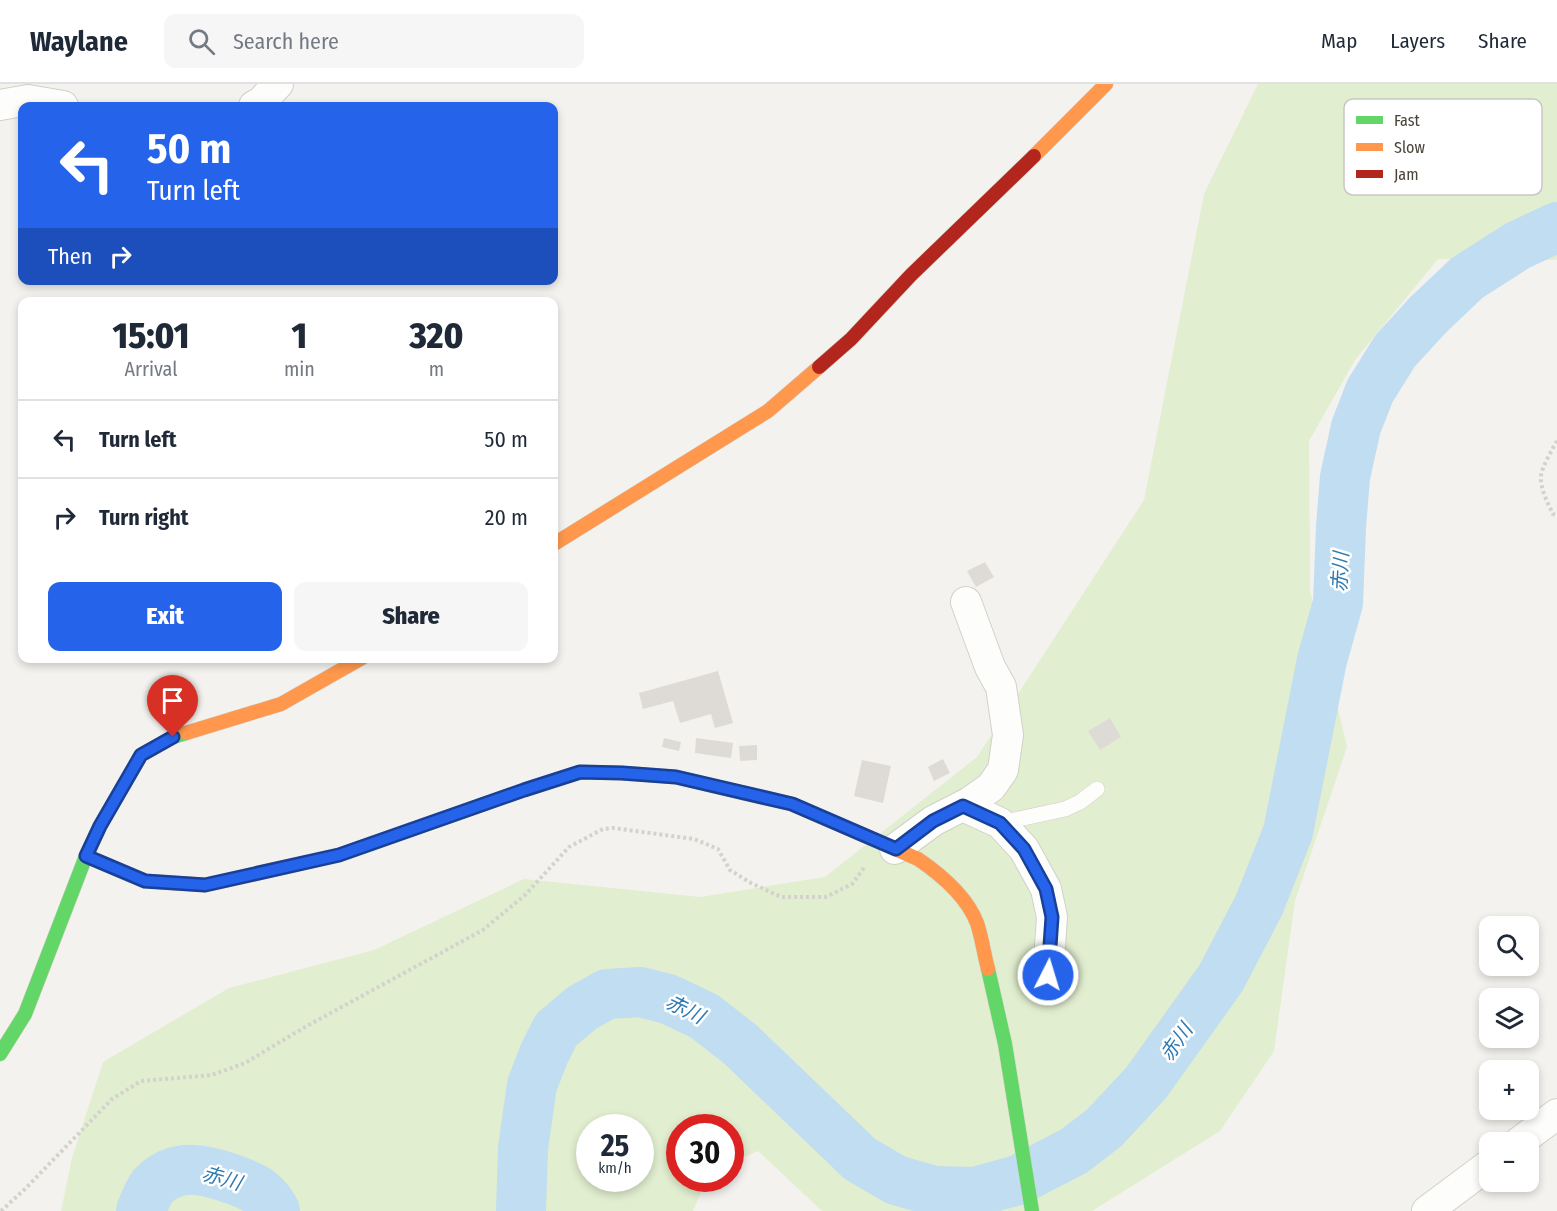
<!DOCTYPE html>
<meta charset="utf-8">
<style>
:root{--surface:#fff;--page:#f6f6f7;--text:#1f2937;--muted:#747a83;--line:#e0e1e3;--accent:#2563eb}
body{margin:0;font-family:"Fira Sans Condensed","Noto Sans JP",sans-serif;background:var(--page);color:var(--text);height:100vh;display:flex;flex-direction:column;font-size:22px;white-space:nowrap}
*{box-sizing:border-box;margin:0}
p{font-size:20px;color:var(--muted)}
.icon{flex:none;width:33px;height:33px;fill:none;stroke:currentColor;stroke-width:2;stroke-linecap:round;stroke-linejoin:round}
.map{position:relative;flex:1;overflow:hidden}
.details{position:absolute;left:18px;top:213px;width:540px;height:366px;display:flex;flex-direction:column;background:var(--surface);border-radius:12px;box-shadow:0 3px 9px #0003}
.details>*{flex:none}
.guide{position:absolute;left:18px;top:18px;width:540px;height:183px;border-radius:12px;box-shadow:0 3px 9px #0003;background:#2563eb;color:#fff;overflow:hidden}
.buttons{position:absolute;left:1479px;top:832px;display:grid;gap:12px}
.buttons a{display:grid;place-items:center;width:60px;height:60px;border-radius:12px;background:var(--surface);box-shadow:0 3px 9px #0003;font-size:30px}
.speed{position:absolute;left:576px;top:1030px;display:flex;gap:12px;font-size:30px;font-weight:700;text-align:center}
.speed>*{display:grid;place-content:center;width:78px;height:78px;border-radius:50%;background:var(--surface);box-shadow:0 3px 9px #0003;line-height:1}
.speed small{font-size:15px;font-weight:400}
.speed .limit{border:9px solid #d22;background:#fff;color:#111}
.pin{position:absolute;display:grid;place-items:center;width:51px;height:51px;color:#fff;margin:-62px -26px;border-radius:50% 50% 50% 0;rotate:-45deg;box-shadow:0 0 6px #0007}
.pin .icon{rotate:45deg}
.me{position:absolute;width:66px;margin:-33px;rotate:5deg;stroke-linejoin:round;filter:drop-shadow(0 0 4px #0008)}
.turn{display:flex;align-items:center;gap:21px;height:126px;padding:0 30px;font-size:27px}
.turn .icon{width:78px;height:78px;stroke-width:2.5}
.turn b{display:block;font-size:42px;line-height:51px}
.then{display:flex;align-items:center;height:57px;padding:0 30px;background:#0003;gap:12px;font-size:22px}
.eta{display:flex;justify-content:space-evenly;align-items:center;height:102px;text-align:center}
.eta b{font-size:36px;font-weight:800;line-height:42px}
.cta{display:flex;gap:12px;margin-top:auto;padding:12px 30px}
.cta a{flex:1;height:69px;border-radius:12px;background:var(--accent);color:#fff;font-size:24px;font-weight:800;line-height:69px;text-align:center}
.cta a+a{background:var(--page);color:var(--text)}
ul{padding:0;list-style:none}
li{display:flex;align-items:center;gap:18px;height:78px;padding:0 30px;border-top:2px solid var(--line)}
li div{flex:1}
li b{display:block;font-size:22px}
li em{font-style:normal}
header{display:flex;align-items:center;gap:36px;box-sizing:border-box;height:84px;padding:0 30px;background:var(--surface);border-bottom:2px solid var(--line)}
header strong{font-size:28px}
nav{display:flex;gap:33px;margin-inline-start:auto;font-size:21px}
.search{width:420px;height:54px;background:var(--page);display:flex;align-items:center;gap:15px;box-sizing:border-box;padding:0 21px;border-radius:12px;color:var(--muted);font-size:22px}
.map>svg:first-child{display:block}
</style>
<header>
<strong>Waylane</strong>
<div class="search"><svg class="icon" aria-label="search" viewBox="0 0 24 24"><circle cx="10" cy="10" r="6"/><path d="M15 15l6 6"/></svg>Search here</div>
<nav><a>Map</a><a>Layers</a><a>Share</a></nav>
</header>
<div class="map">
<svg width="1557" height="1127" viewBox="0 0 1557 1127">
<rect width="100%" height="100%" fill="#f4f2ee"/>
<path fill="#e1eecf" fill-rule="evenodd" d="M1258,0H1557V176L1438,175L1355,276L1309,357L1310,506L1347,663L1295,817L1274,967L1220,1047L1092,1127H822L758,1067L731,1079L730,1044H680V1095H707L693,1127H61L72,1074L103,978L229,904L374,866L524,795L700,813L825,793L977,673L1144,416L1204,110ZM590,1044H640V1095H590Z"/>
<g fill="none" stroke-linecap="round" stroke-linejoin="round">
<g stroke="#c0ddf1" stroke-width="50">
<path d="M141,1127C144,1119 148,1108 153,1102C176,1078 205,1085 232,1095C253,1103 264,1106 275,1127"/>
<path d="M521,1127L523,1064L532,1001L544,970L556,946L582,924L607,910L640,908L668,915L704,932L740,960L860,1075L896,1096L934,1107L974,1108L1018,1096L1074,1067L1104,1044L1146,999L1221,894L1259,821L1288,748L1322,576L1338,519L1341,443L1345,393L1356,343L1370,307L1395,267L1428,231L1467,194L1517,162L1557,143"/>
</g>
</g>
<g fill="#dedbd6">
<path d="M985,478L994,493L976,503L967,487Z"/>
<path d="M718,587L733,639L715,644L711,630L680,639L673,617L643,625L639,609Z"/>
<path d="M1110,634L1121,653L1100,666L1088,647Z"/>
<path d="M664,654L681,658L679,667L662,663Z"/>
<path d="M696,654L733,659L731,674L695,669Z"/>
<path d="M757,661V676L740,677L739,662Z"/>
<path d="M943,675L950,689L934,697L928,683Z"/>
<path d="M862,676L891,682L883,719L854,712Z"/>
</g>
<g fill="none" stroke-linecap="round" stroke-linejoin="round">
<defs>
<path id="lane" d="M1000,739L1065,725L1080,718L1097,705"/>
<g id="street">
<path d="M0,21L28,16L63,22"/>
<path d="M254,22L261,18L278,0"/>
<path d="M963,722L1000,739L1024,765L1046,805L1052,833L1048,891"/>
<path d="M895,765L933,737L970,718L991,703L1003,686L1008,651L1001,603L990,583L966,518"/>
<path d="M1518,1059L1557,1030"/>
<path d="M1427,1127L1490,1080"/>
</g>
<g id="fast">
<path d="M410,746L524,706L581,688L622,689L676,693L743,709"/>
<path d="M988,885L1005,960L1032,1127"/>
<path d="M0,970L25,930L86,772L100,742L141,671L173,653L186,649"/>
</g>
<g id="slow">
<path d="M1034,72L1106,0"/>
<path d="M554,460L768,327L819,283"/>
<path d="M186,649L281,620L362,574"/>
<path d="M743,709L792,720L918,775C940,790 967,813 977,839C982,854 984,870 988,885"/>
<path d="M86,772L145,797L205,801L339,771L410,746"/>
</g>
<path id="jam" d="M819,283L851,255L911,191L1034,72"/>
</defs>
<use href="#lane" stroke="#d2d0cb" stroke-width="16"/>
<use href="#street" stroke="#d2d0cb" stroke-width="32"/>
<use href="#fast" stroke="#d3cfc5" stroke-width="15"/>
<use href="#slow" stroke="#d3cfc5" stroke-width="15"/>
<use href="#jam" stroke="#d3cfc5" stroke-width="15"/>
<g stroke="#d3d2cc" stroke-width="4" stroke-dasharray="3 3" stroke-linecap="butt">
<path d="M1557,357C1553,364 1541,384 1541,393C1540,404 1548,420 1553,430L1557,431"/>
<path d="M1,1127L26,1104L112,1015L141,997L212,991L245,979L305,943L483,846L525,811L569,763L603,745L613,744L694,755L718,765L730,786L751,799L781,813H826L852,800L864,784"/>
</g>
<use href="#lane" stroke="#fdfdfc" stroke-width="15"/>
<use href="#street" stroke="#fdfdfc" stroke-width="30"/>
<use href="#fast" stroke="#63d668" stroke-width="14"/>
<use href="#slow" stroke="#ff974d" stroke-width="14"/>
<use href="#jam" stroke="#b3261e" stroke-width="14"/>
</g>
<g fill="none" stroke-linecap="round" stroke-linejoin="round">
<defs>
<path id="route" d="M173,653L141,671L100,742L86,772L145,797L205,801L339,771L524,706L580,688L622,689L676,693L792,720L896,765L933,737L963,722L1000,739L1024,765L1046,805L1052,833L1048,891"/>
</defs>
<use href="#route" stroke="#184099" stroke-width="15"/>
<use href="#route" stroke="#2563eb" stroke-width="10"/>
</g>
<g text-anchor="middle" dominant-baseline="central" stroke-width="5" stroke-linejoin="round" paint-order="stroke">
<g font-size="20" font-style="italic" fill="#2e7ab2" stroke="#fff">
<text transform="translate(1340 488) rotate(-87)">赤川</text>
<text transform="translate(685 925) rotate(26)">赤川</text>
<text transform="translate(1176 958) rotate(-55)">赤川</text>
<text transform="translate(222 1094) rotate(16)">赤川</text>
</g>
</g>
<rect x="1344" y="15" width="198" height="96" rx="9" fill="#fff" stroke="#c9c7c4" stroke-width="1.5"/>
<rect x="1356" y="32" width="27" height="8" fill="#63d668"/>
<rect x="1356" y="59" width="27" height="8" fill="#ff974d"/>
<rect x="1356" y="86" width="27" height="8" fill="#b3261e"/>
<g font-size="16" fill="#4b4439">
<text x="1394" y="42">Fast</text>
<text x="1394" y="69">Slow</text>
<text x="1394" y="96">Jam</text>
</g>
</svg>
<div class="buttons">
<a><svg class="icon" aria-label="search" viewBox="0 0 24 24"><circle cx="10" cy="10" r="6"/><path d="M15 15l6 6"/></svg></a>
<a><svg class="icon" aria-label="layers" viewBox="0 0 24 24"><path d="M12 4l9 5-9 5-9-5zM3 14l9 5 9-5"/></svg></a>
<a>+</a>
<a>−</a>
</div>
<div class="speed"><div>25<small>km/h</small></div><div class="limit">30</div></div>
<div class="pin" style="left:173px;top:653px;background:#d93025"><svg class="icon" aria-label="arrive" viewBox="0 0 24 24"><path d="M6 21V4h12l-3 4 3 4H6"/></svg></div>
<svg class="me" style="left:1048px;top:891px" viewBox="-20 -20 40 40"><circle r="17" fill="#2563eb" stroke="#fff" stroke-width="3"/><path d="M0-11L8 9 0 5-8 9z" fill="#fff"/></svg>
<div class="guide">
<div class="turn"><svg class="icon" aria-label="left" viewBox="0 0 24 24"><path d="M17 20v-9H6M10 6l-5 5 5 5"/></svg><div><b>50 m</b>Turn left</div></div>
<div class="then">Then<svg class="icon" aria-label="right" viewBox="0 0 24 24"><path d="M7 20v-9h11M14 6l5 5-5 5"/></svg></div>
</div>
<section class="details">
<div class="eta">
<div><b>15:01</b><p>Arrival</p></div>
<div><b>1</b><p>min</p></div>
<div><b>320</b><p>m</p></div>
</div>
<ul>
<li><svg class="icon" aria-label="left" viewBox="0 0 24 24"><path d="M17 20v-9H6M10 6l-5 5 5 5"/></svg><div><b>Turn left</b></div><em>50 m</em></li>
<li><svg class="icon" aria-label="right" viewBox="0 0 24 24"><path d="M7 20v-9h11M14 6l5 5-5 5"/></svg><div><b>Turn right</b></div><em>20 m</em></li>
</ul>
<div class="cta"><a>Exit</a><a>Share</a></div>
</section>
</div>
